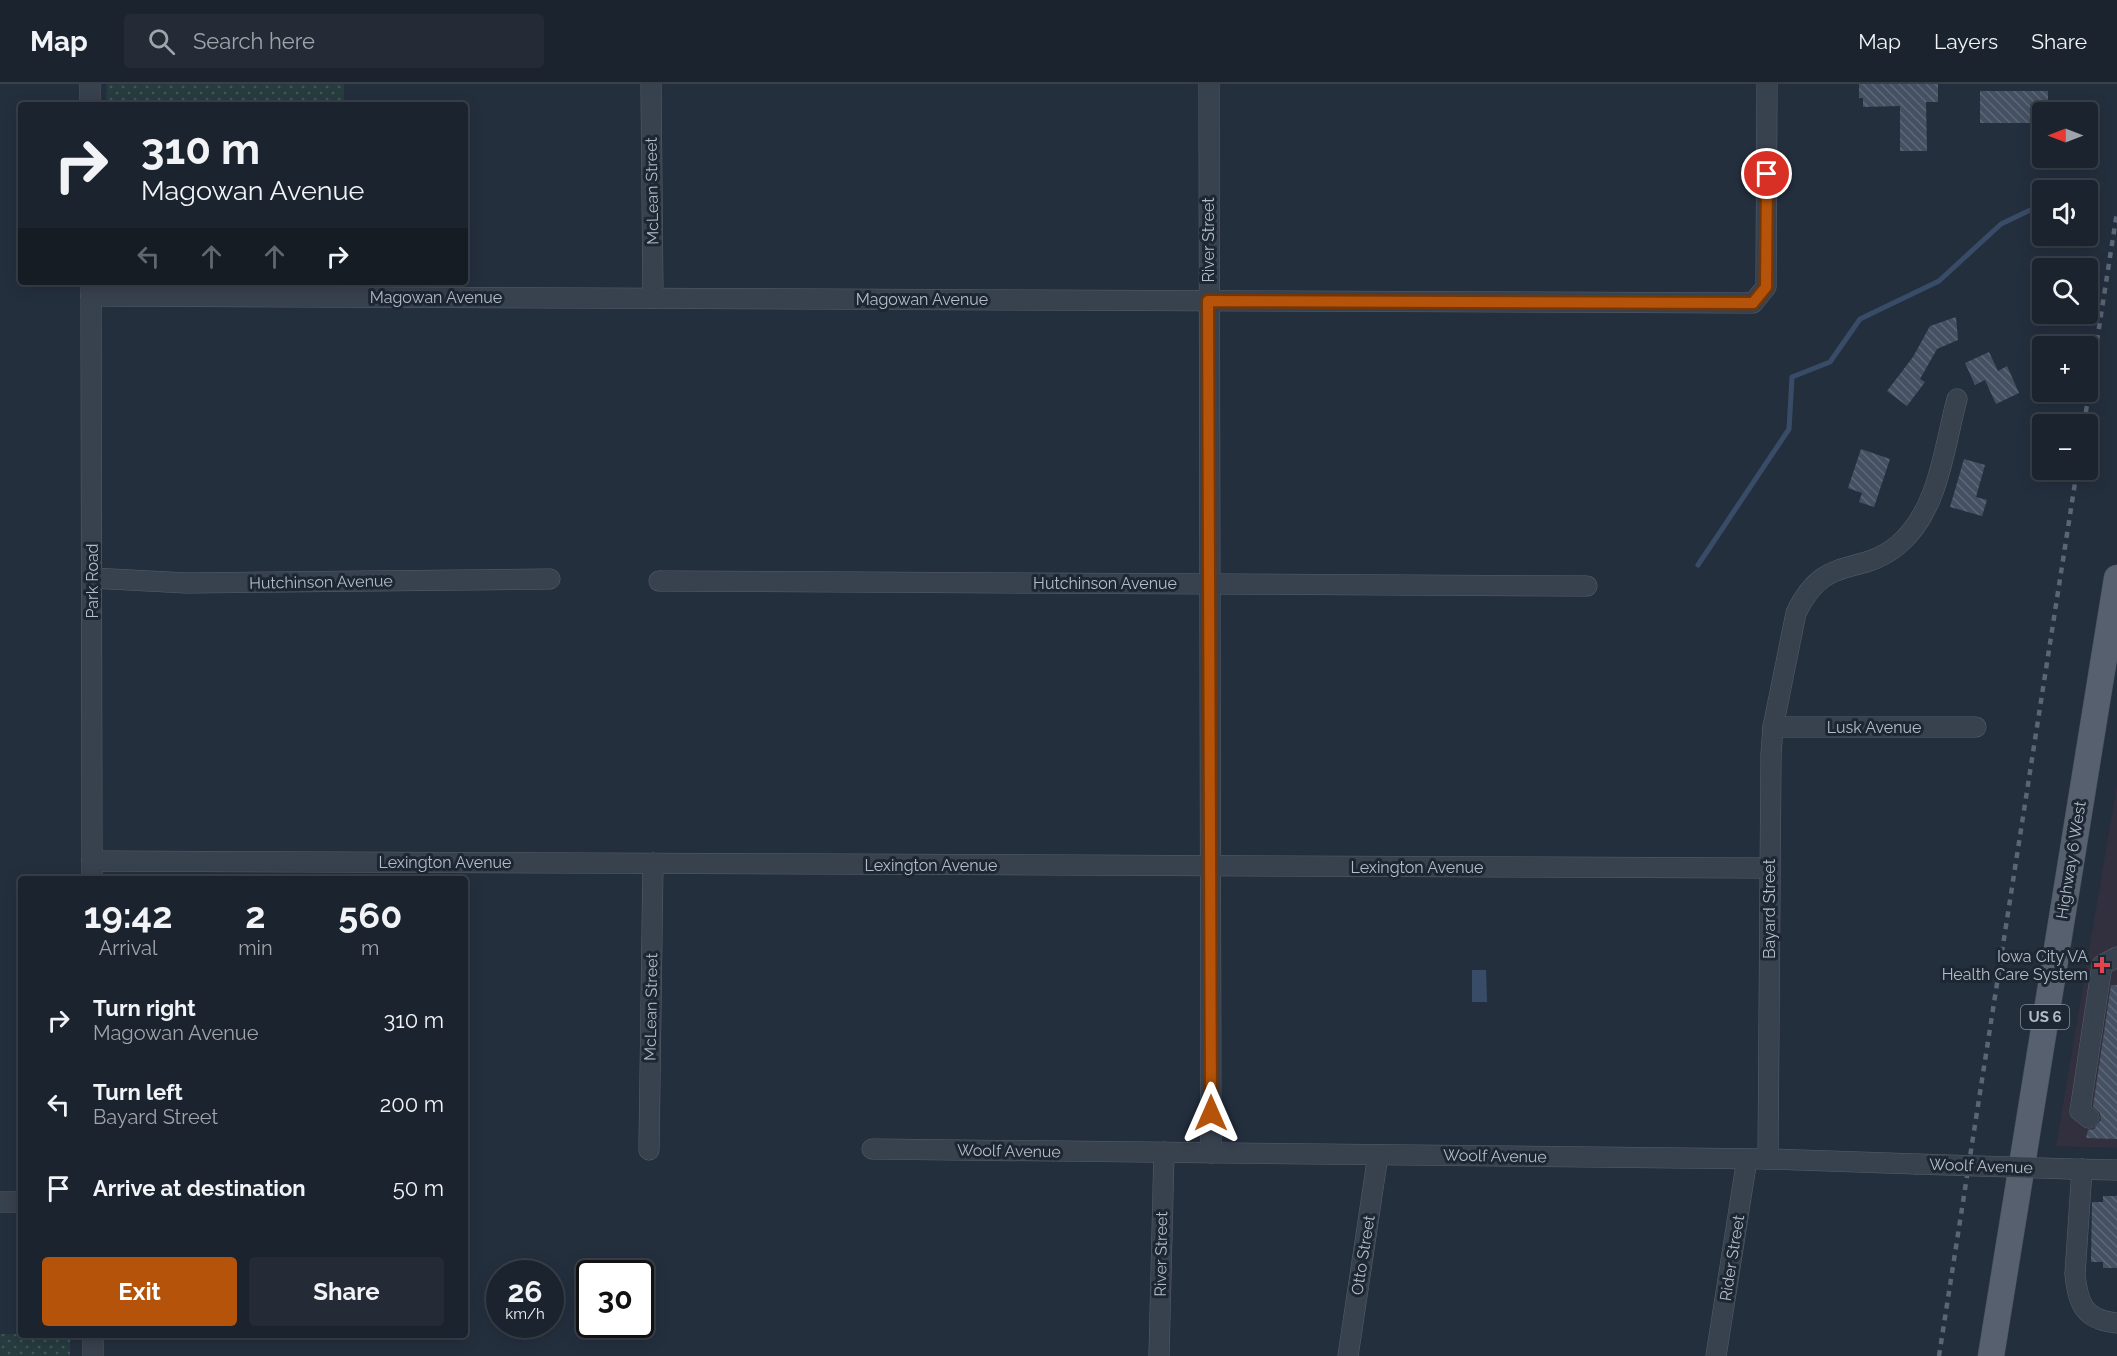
<!DOCTYPE html>
<meta charset="utf-8">
<style>
:root{--surface:#1b232e;--page:#242b36;--text:#f1f3f6;--muted:#a0a4aa;--line:#39404a;--accent:#b45309}
body{margin:0;font-family:Raleway,sans-serif;background:var(--page);color:var(--text);height:100vh;display:flex;flex-direction:column;font-size:22px;white-space:nowrap}
*{box-sizing:border-box;margin:0}
p{font-size:20px;color:var(--muted)}
.icon{flex:none;width:33px;height:33px;fill:none;stroke:currentColor;stroke-width:2;stroke-linecap:round;stroke-linejoin:round}
.map{position:relative;flex:1;overflow:hidden}
.drawer{position:absolute;left:18px;top:792px;width:450px;height:462px;display:flex;flex-direction:column;background:var(--surface);border-radius:6px;box-shadow:0 3px 15px #0003,0 0 0 2px var(--line)}
.drawer>*{flex:none}
.banner{position:absolute;left:18px;top:18px;width:450px;height:183px;border-radius:6px;box-shadow:0 3px 15px #0003,0 0 0 2px var(--line);background:#1b232e;color:var(--text);overflow:hidden}
.needle{width:39px;rotate:270deg}
.fabs{position:absolute;left:2032px;top:18px;display:grid;gap:12px}
.fabs a{display:grid;place-items:center;width:66px;height:66px;border-radius:6px;background:var(--surface);box-shadow:0 3px 15px #0003,0 0 0 2px var(--line);font-size:30px}
.speed{position:absolute;left:486px;top:1176px;display:flex;gap:12px;font-size:30px;font-weight:700;text-align:center}
.speed>*{display:grid;place-content:center;width:78px;height:78px;border-radius:50%;background:var(--surface);box-shadow:0 3px 15px #0003,0 0 0 2px var(--line);line-height:1}
.speed small{font-size:15px;font-weight:400}
.speed .limit{border:3px solid #111;border-radius:9px;background:#fff;color:#111}
.pin{position:absolute;display:grid;place-items:center;width:51px;height:51px;color:#fff;margin:-26px;border:3px solid #fff;border-radius:50%;box-shadow:0 2px 6px #0007}
.me{position:absolute;width:66px;margin:-33px;rotate:0deg;stroke-linejoin:round;filter:drop-shadow(0 0 4px #0008)}
.turn{display:flex;align-items:center;gap:21px;height:126px;padding:0 24px;font-size:27px}
.turn .icon{width:78px;height:78px;stroke-width:2.5}
.turn b{display:block;font-size:42px;line-height:51px}
.lanes{display:flex;align-items:center;height:57px;padding:0 24px;background:#0003;justify-content:center;gap:30px;direction:ltr}
.lanes .off{opacity:.35}
.eta{display:flex;justify-content:space-evenly;align-items:center;height:102px;text-align:center}
.eta b{font-size:36px;font-weight:700;line-height:42px}
.cta{display:flex;gap:12px;margin-top:auto;padding:12px 24px}
.cta a{flex:1;height:69px;border-radius:6px;background:var(--accent);color:#fff;font-size:24px;font-weight:700;line-height:69px;text-align:center}
.cta a+a{background:var(--page);color:var(--text)}
ul{padding:0;list-style:none}
li{display:flex;align-items:center;gap:18px;height:84px;padding:0 24px}
li div{flex:1}
li b{display:block;font-size:22px}
li em{font-style:normal}
header{display:flex;align-items:center;gap:36px;box-sizing:border-box;height:84px;padding:0 30px;background:var(--surface);border-bottom:2px solid var(--line)}
header strong{font-size:28px}
nav{display:flex;gap:33px;margin-inline-start:auto;font-size:21px}
.search{width:420px;height:54px;background:var(--page);display:flex;align-items:center;gap:15px;box-sizing:border-box;padding:0 21px;border-radius:6px;color:var(--muted);font-size:22px}
.map>svg:first-child{display:block}
</style>
<header>
<strong>Map</strong>
<div class="search"><svg class="icon" aria-label="search" viewBox="0 0 24 24"><circle cx="10" cy="10" r="6"/><path d="M15 15l6 6"/></svg>Search here</div>
<nav><a>Map</a><a>Layers</a><a>Share</a></nav>
</header>
<div class="map">
<svg width="2117" height="1272" viewBox="0 0 2117 1272">
<defs>
<pattern id="green-dots" width="8" height="8" patternUnits="userSpaceOnUse" patternTransform="scale(1.5)"><rect width="8" height="8" fill="#263c3f"/><path d="M2 2h.1M6 6h.1" fill="none" stroke="#435659" stroke-width="1.8" stroke-linecap="round"/></pattern>
<pattern id="building-back-hatch" width="6" height="6" patternUnits="userSpaceOnUse" patternTransform="scale(1.5)"><rect width="6" height="6" fill="#455162"/><path d="M-1 5l2 2M0 0l6 6M5-1l2 2" fill="none" stroke="#5d6877"/></pattern>
</defs>
<rect width="100%" height="100%" fill="#242f3e"/>
<path fill="#32303f" d="M2117,701V1064L2056,1062Z"/>
<g fill="url(#green-dots)">
<path d="M107,0H344V21H106Z"/>
<path d="M0,1250L70,1251V1272H0Z"/>
</g>
<path fill="#394c67" d="M1472,886H1486L1487,918H1472Z"/>
<g fill="none" stroke-linecap="round" stroke-linejoin="round">
<path stroke="#394c67" stroke-width="5" d="M1698,481L1789,345L1792,293L1830,278L1860,235L1939,197L2001,140L2043,120"/>
</g>
<g fill="url(#building-back-hatch)">
<path d="M1859,0H1938V18H1926L1927,67H1900V22L1863,23V14H1859Z"/>
<path d="M1980,7H2048V28L2035,29V39H1980Z"/>
<path d="M1956,233L1958,256L1937,265L1920,295L1925,298L1907,322L1887,307L1913,273L1930,242Z"/>
<path d="M1989,268L1998,287L2007,282L2019,309L1996,320L1985,296L1975,301L1965,279Z"/>
<path d="M1861,365L1890,375L1874,423L1859,418L1862,409L1848,404Z"/>
<path d="M1964,375L1985,381L1976,413L1987,416L1982,432L1950,423Z"/>
<path d="M2111,901H2117V1055L2086,1054L2088,1046L2094,1045L2101,1036L2100,1029L2093,1022Z"/>
<path d="M2103,1112H2117V1184H2103V1178H2091L2092,1118H2103Z"/>
</g>
<g fill="none" stroke-linecap="round" stroke-linejoin="round">
<defs>
<g id="minor">
<path d="M90,0V21"/>
<path d="M651,0L653,214"/>
<path d="M1209,0L1211,1069"/>
<path d="M91,201L92,795"/>
<path d="M91,212L1753,219L1766,203L1767,0"/>
<path d="M92,494L186,499L550,495"/>
<path d="M659,497L1587,502"/>
<path d="M1773,643H1976"/>
<path d="M92,777L1769,784"/>
<path d="M2089,1034L2080,1027L2102,881L2117,873"/>
<path d="M872,1065L1768,1075L1916,1080"/>
<path d="M649,1066L653,779"/>
<path d="M1768,1075L1771,670L1773,643L1796,529C1825,468 1858,494 1898,461C1939,427 1944,363 1957,315"/>
<path d="M2071,1085L2117,1086"/>
<path d="M2082,1085L2075,1190C2078,1220 2084,1236 2117,1239"/>
<path d="M0,1118H21"/>
<path d="M93,1272V1251"/>
<path d="M1159,1272L1164,1068"/>
<path d="M1348,1272L1378,1071"/>
<path d="M1716,1272L1747,1075"/>
</g>
<path id="major" d="M1991,1272L2117,494"/>
</defs>
<use href="#minor" stroke="#565f6c" stroke-width="21"/>
<use href="#major" stroke="#414a57" stroke-width="27"/>
<use href="#minor" stroke="#38414e" stroke-width="20"/>
<use href="#major" stroke="#56606e" stroke-width="26"/>
<g stroke="#5a6575" stroke-width="4.5" stroke-dasharray="6 6" stroke-linecap="butt">
<path d="M2084,340L2117,128"/>
<path d="M1939,1272L2077,386"/>
</g>
<defs>
<path id="minor-bridge" d="M1916,1080L2071,1085"/>
</defs>
<use href="#minor-bridge" stroke="#565f6c" stroke-width="21" stroke-linecap="butt"/>
<use href="#minor-bridge" stroke="#38414e" stroke-width="20"/>
</g>
<g fill="none" stroke-linecap="round" stroke-linejoin="round">
<defs>
<path id="route" d="M1211,1029L1208,217L1753,219L1766,203L1767,90"/>
</defs>
<use href="#route" stroke="#753606" stroke-width="15"/>
<use href="#route" stroke="#b45309" stroke-width="10"/>
</g>
<path fill="#e0444e" stroke="#1d2633" stroke-width="2" d="M2099 872h6v6h6v6h-6v6h-6v-6h-6v-6h6z"/>
<g text-anchor="middle" dominant-baseline="central" stroke-width="6" stroke-linejoin="round" paint-order="stroke">
<rect fill="#1d2633" stroke="#878f9c" stroke-width="1.5" x="2021" y="921" width="48" height="24" rx="4.5"/>
<g font-size="15" font-weight="bold" fill="#b4bcc9">
<text x="2045" y="933">US 6</text>
</g>
<g font-size="16" fill="#b4bcc9" stroke="#1d2633">
<text transform="translate(652 107) rotate(-91)">McLean Street</text>
<text transform="translate(1208 156) rotate(-90)">River Street</text>
<text x="436" y="213">Magowan Avenue</text>
<text x="922" y="215">Magowan Avenue</text>
<text transform="translate(92 497) rotate(-90)">Park Road</text>
<text transform="translate(321 498) rotate(-1)">Hutchinson Avenue</text>
<text x="1105" y="499">Hutchinson Avenue</text>
<text x="1874" y="643">Lusk Avenue</text>
<text transform="translate(2071 776) rotate(-81)">Highway 6 West</text>
<text x="445" y="778">Lexington Avenue</text>
<text x="931" y="781">Lexington Avenue</text>
<text x="1417" y="783">Lexington Avenue</text>
<text transform="translate(1769 825) rotate(-90)">Bayard Street</text>
<text transform="translate(651 923) rotate(-89)">McLean Street</text>
<text transform="translate(1009 1067) rotate(1)">Woolf Avenue</text>
<text transform="translate(1495 1072) rotate(1)">Woolf Avenue</text>
<text transform="translate(1981 1082) rotate(2)">Woolf Avenue</text>
<text transform="translate(1161 1170) rotate(-89)">River Street</text>
<text transform="translate(1363 1171) rotate(-81)">Otto Street</text>
<text transform="translate(1732 1174) rotate(-81)">Rider Street</text>
</g>
<g font-size="16" fill="#b4bcc9" stroke="#1d2633" text-anchor="end">
<text x="2088" y="872">Iowa City VA<tspan x="2088" dy="18">Health Care System</tspan></text>
</g>
</g>
</svg>
<div class="fabs">
<a><svg class="needle" viewBox="-14 -14 28 28"><path d="M0-13l5 13h-10z" fill="#e53935"/><path d="M0 13l5-13h-10z" fill="#a0a4aa"/></svg></a>
<a><svg class="icon" aria-label="sound" viewBox="0 0 24 24"><path d="M4 9h4l5-4v14l-5-4H4zM17 9q2 3 0 6"/></svg></a>
<a><svg class="icon" aria-label="search" viewBox="0 0 24 24"><circle cx="10" cy="10" r="6"/><path d="M15 15l6 6"/></svg></a>
<a>+</a>
<a>−</a>
</div>
<div class="speed"><div>26<small>km/h</small></div><div class="limit">30</div></div>
<div class="pin" style="left:1767px;top:90px;background:#d93025"><svg class="icon" aria-label="arrive" viewBox="0 0 24 24"><path d="M6 21V4h12l-3 4 3 4H6"/></svg></div>
<svg class="me" style="left:1211px;top:1029px" viewBox="-20 -20 40 40"><path d="M0-17L14 15 0 8-14 15z" fill="#b45309" stroke="#fff" stroke-width="4"/></svg>
<div class="banner">
<div class="turn"><svg class="icon" aria-label="right" viewBox="0 0 24 24"><path d="M7 20v-9h11M14 6l5 5-5 5"/></svg><div><b>310 m</b>Magowan Avenue</div></div>
<div class="lanes"><svg class="icon off" aria-label="left" viewBox="0 0 24 24"><path d="M17 20v-9H6M10 6l-5 5 5 5"/></svg><svg class="icon off" aria-label="ahead" viewBox="0 0 24 24"><path d="M12 20V5M6 11l6-6 6 6"/></svg><svg class="icon off" aria-label="ahead" viewBox="0 0 24 24"><path d="M12 20V5M6 11l6-6 6 6"/></svg><svg class="icon" aria-label="right" viewBox="0 0 24 24"><path d="M7 20v-9h11M14 6l5 5-5 5"/></svg></div>
</div>
<section class="drawer">
<div class="eta">
<div><b>19:42</b><p>Arrival</p></div>
<div><b>2</b><p>min</p></div>
<div><b>560</b><p>m</p></div>
</div>
<ul>
<li><svg class="icon" aria-label="right" viewBox="0 0 24 24"><path d="M7 20v-9h11M14 6l5 5-5 5"/></svg><div><b>Turn right</b><p>Magowan Avenue</p></div><em>310 m</em></li>
<li><svg class="icon" aria-label="left" viewBox="0 0 24 24"><path d="M17 20v-9H6M10 6l-5 5 5 5"/></svg><div><b>Turn left</b><p>Bayard Street</p></div><em>200 m</em></li>
<li><svg class="icon" aria-label="arrive" viewBox="0 0 24 24"><path d="M6 21V4h12l-3 4 3 4H6"/></svg><div><b>Arrive at destination</b></div><em>50 m</em></li>
</ul>
<div class="cta"><a>Exit</a><a>Share</a></div>
</section>
</div>
